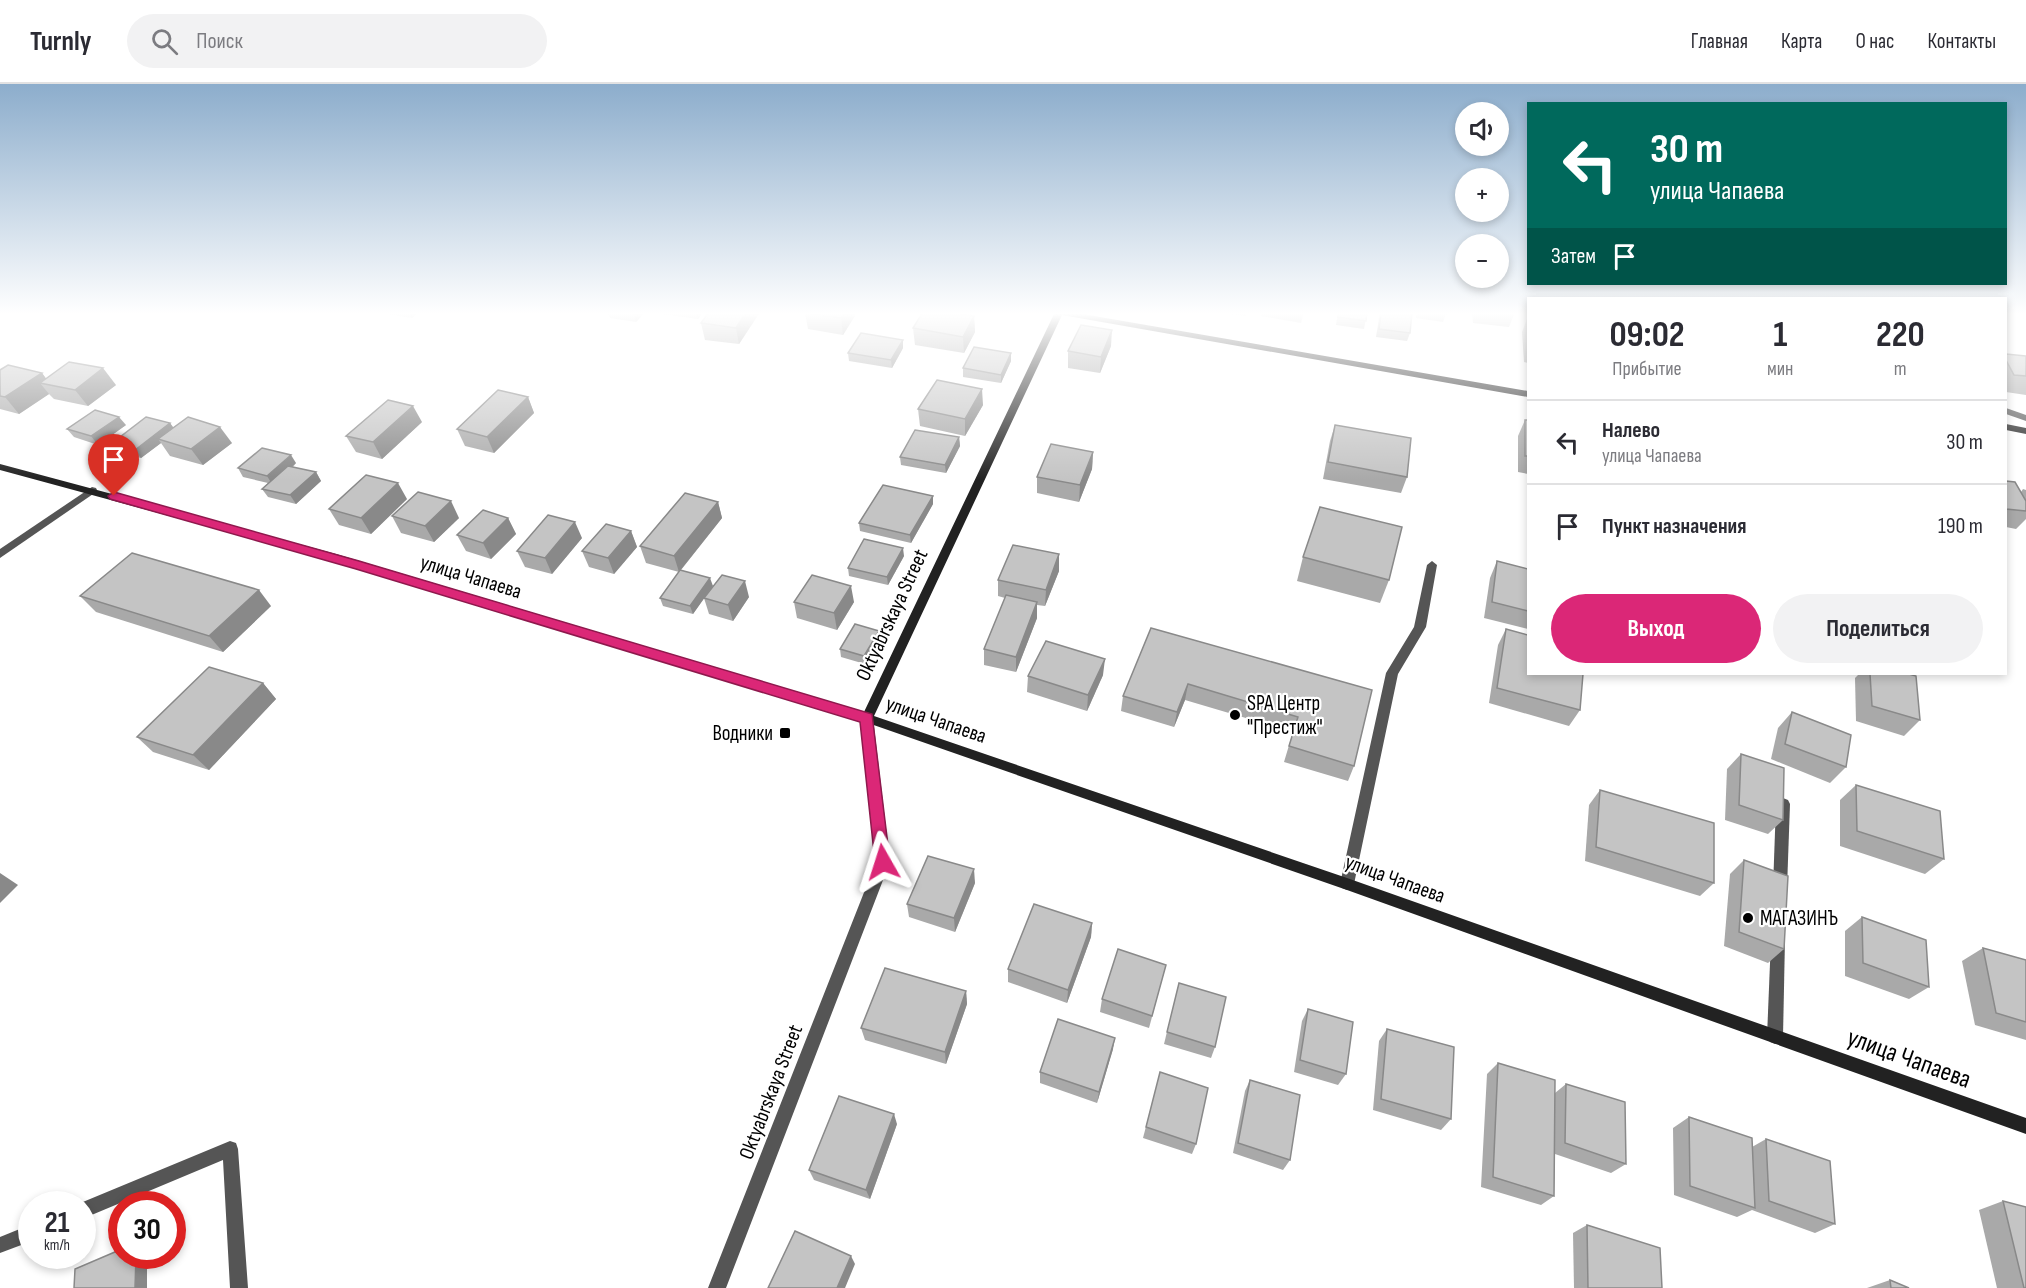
<!DOCTYPE html>
<html lang="ru">
<meta charset="utf-8">
<style>
:root{--surface:#fff;--page:#f2f2f3;--text:#2b2b33;--muted:#7c7c81;--line:#e1e1e2;--accent:#db2777}
body{margin:0;font-family:"Sofia Sans Condensed",sans-serif;background:var(--page);color:var(--text);height:100vh;display:flex;flex-direction:column;font-size:22px;white-space:nowrap}
*{box-sizing:border-box;margin:0}
p{font-size:20px;color:var(--muted)}
.icon{flex:none;width:33px;height:33px;fill:none;stroke:currentColor;stroke-width:2;stroke-linecap:round;stroke-linejoin:round}
.map{position:relative;flex:1;overflow:hidden}
.sheet{position:absolute;left:1527px;top:213px;width:480px;height:378px;display:flex;flex-direction:column;background:var(--surface);border-radius:0px;box-shadow:0 3px 9px #0003}
.sheet>*{flex:none}
.banner{position:absolute;left:1527px;top:18px;width:480px;height:183px;border-radius:0px;box-shadow:0 3px 9px #0003;background:#00695c;color:#fff;overflow:hidden}
.controls{position:absolute;left:1455px;top:18px;display:grid;gap:12px}
.controls a{display:grid;place-items:center;width:54px;height:54px;border-radius:50%;background:var(--surface);box-shadow:0 3px 9px #0003;font-size:30px}
.speed{position:absolute;left:18px;top:1107px;display:flex;gap:12px;font-size:30px;font-weight:700;text-align:center}
.speed>*{display:grid;place-content:center;width:78px;height:78px;border-radius:50%;background:var(--surface);box-shadow:0 3px 9px #0003;line-height:1}
.speed small{font-size:15px;font-weight:400}
.speed .limit{border:9px solid #d22;background:#fff;color:#111}
.pin{position:absolute;display:grid;place-items:center;width:51px;height:51px;color:#fff;margin:-62px -26px;border-radius:50% 50% 50% 0;rotate:-45deg;box-shadow:0 0 6px #0007}
.pin .icon{rotate:45deg}
.me{position:absolute;width:66px;margin:-33px;rotate:354deg;stroke-linejoin:round;filter:drop-shadow(0 0 4px #0008)}
.turn{display:flex;align-items:center;gap:21px;height:126px;padding:0 24px;font-size:27px}
.turn .icon{width:78px;height:78px;stroke-width:2.5}
.turn b{display:block;font-size:42px;line-height:51px}
.then{display:flex;align-items:center;height:57px;padding:0 24px;background:#0003;gap:12px;font-size:22px}
.eta{display:flex;justify-content:space-evenly;align-items:center;height:102px;text-align:center}
.eta b{font-size:36px;font-weight:700;line-height:42px}
.action{display:flex;gap:12px;margin-top:auto;padding:12px 24px}
.action a{flex:1;height:69px;border-radius:36px;background:var(--accent);color:#fff;font-size:24px;font-weight:700;line-height:69px;text-align:center}
.action a+a{background:var(--page);color:var(--text)}
ul{padding:0;list-style:none}
li{display:flex;align-items:center;gap:18px;height:84px;padding:0 24px;border-top:2px solid var(--line)}
li div{flex:1}
li b{display:block;font-size:22px}
li em{font-style:normal}
header{display:flex;align-items:center;gap:36px;box-sizing:border-box;height:84px;padding:0 30px;background:var(--surface);border-bottom:2px solid var(--line)}
header strong{font-size:28px}
nav{display:flex;gap:33px;margin-inline-start:auto;font-size:21px}
.search{width:420px;height:54px;background:var(--page);display:flex;align-items:center;gap:15px;box-sizing:border-box;padding:0 21px;border-radius:33px;color:var(--muted);font-size:22px}
.map>svg:first-child{display:block}
</style>
<header>
<strong>Turnly</strong>
<div class="search"><svg class="icon" aria-label="search" viewBox="0 0 24 24"><circle cx="10" cy="10" r="6"/><path d="M15 15l6 6"/></svg>Поиск</div>
<nav><a>Главная</a><a>Карта</a><a>О нас</a><a>Контакты</a></nav>
</header>
<div class="map">
<svg width="2026" height="1204" viewBox="0 0 2026 1204">
<rect width="100%" height="100%" fill="#fff"/>
<g fill="none" stroke-linecap="round" stroke-linejoin="round">
<g fill="#555" fill-rule="evenodd">
<path d="M1053,228H1063L1059,231Z"/>
<path d="M2006,324L2026,331V337L2006,330Z"/>
<path d="M92,403L96,404L97,406L96,408L0,474V465Z"/>
<path d="M867,629L871,631L873,634L890,778L726,1204H708L876,778L861,634L863,631Z"/>
<path d="M1783,714L1788,716L1790,720L1787,804L1785,808L1780,810L1775,808L1773,804L1776,720L1778,716Z"/>
<path d="M1778,848L1783,850L1785,855L1783,953L1780,958L1775,960L1770,958L1767,953L1771,855L1773,850Z"/>
<path d="M230,1057L236,1059L238,1065L248,1204H230L223,1076L82,1135V1120H78Z"/>
<path d="M32,1140V1157L0,1169V1153Z"/>
</g>
<path fill="#555" fill-rule="evenodd" d="M1432,477L1437,481L1426,543L1398,590L1354,800L1352,804L1347,806L1342,804L1340,800L1386,589L1414,543L1427,481Z"/>
<g fill="#222" fill-rule="evenodd">
<path d="M1055,228H1071L1528,307V313L1062,231L874,632L1347,794L2026,1034V1050L1347,806L865,638L335,477L0,386V380L336,470L864,628Z"/>
<path d="M2006,340L2026,344V350L2006,346Z"/>
</g>
</g>
<g fill="#a9a9a9">
<path d="M381,228H419L412,234L382,229Z"/>
<path d="M568,228H585L584,229Z"/>
<path d="M608,228H645L636,238L610,234Z"/>
<path d="M649,228H703L698,235Z"/>
<path d="M760,228L739,260L705,256L701,239Z"/>
<path d="M1217,228H1247L1246,232Z"/>
<path d="M1262,228H1304L1301,239L1261,232Z"/>
<path d="M1338,228H1367L1364,245L1336,241Z"/>
<path d="M1380,228H1406L1410,249L1407,257L1376,253Z"/>
<path d="M1417,228H1446V230L1443,238L1416,234Z"/>
<path d="M1472,228H1515L1509,243L1473,239Z"/>
<path d="M805,229L856,230L843,251L808,245Z"/>
<path d="M974,232L975,248L964,269L915,261L913,244Z"/>
<path d="M1528,232V279L1524,278L1522,248Z"/>
<path d="M1111,262L1100,289L1068,284V267Z"/>
<path d="M903,264L892,284L849,277L848,269Z"/>
<path d="M1011,269V277L1001,299L963,293V284Z"/>
<path d="M2006,270L2026,272V311L2006,308Z"/>
<path d="M0,286L42,289L46,295L116,301L88,322L54,315L49,310L19,330L0,325Z"/>
<path d="M528,313L534,329L494,369L465,362L457,345Z"/>
<path d="M983,321L965,352L920,342L918,325Z"/>
<path d="M1525,336H1528V390L1518,388V352Z"/>
<path d="M422,338L382,375L356,368L346,352Z"/>
<path d="M170,339L173,344L232,359L203,381L170,372L161,359L141,374L118,368L111,360Z"/>
<path d="M126,341L98,361L74,353L67,345Z"/>
<path d="M1335,341L1407,393L1401,409L1323,395L1330,357Z"/>
<path d="M959,353L960,362L946,389L901,381L900,373Z"/>
<path d="M1093,368L1092,385L1079,418L1037,409V393Z"/>
<path d="M296,379L293,383L316,388L321,397L296,420L268,413L262,405L268,399L243,393L238,384Z"/>
<path d="M2006,397L2021,408L2023,405L2026,406V435L2016,445L2006,443Z"/>
<path d="M933,412V420L911,459L860,447L859,439Z"/>
<path d="M407,415L371,450L339,441L329,425Z"/>
<path d="M718,418L722,434L681,486L713,502L705,513H749L733,537L709,530L704,514L693,530L663,522L660,514L679,488L646,479L640,462Z"/>
<path d="M392,432L459,434L434,458L401,449Z"/>
<path d="M508,434L516,450L491,475L466,467L457,451Z"/>
<path d="M631,447L637,463L614,490L589,483L582,467Z"/>
<path d="M582,454L552,490L525,483L517,467Z"/>
<path d="M1059,470V487L1045,522L1037,521V534L1016,588L984,581V565L1005,514L998,512V496Z"/>
<path d="M904,472L888,501L849,492L848,484Z"/>
<path d="M1303,473L1389,496L1380,519L1297,497Z"/>
<path d="M1497,477L1528,485V545L1484,534L1490,494Z"/>
<path d="M80,512L271,522L223,568L96,528Z"/>
<path d="M794,518H854L837,546L797,534Z"/>
<path d="M1151,544L1372,606L1354,682L1348,697L1284,678L1293,648L1185,616L1174,643L1121,627L1123,612Z"/>
<path d="M1506,545L1580,626L1569,642L1489,619L1498,561Z"/>
<path d="M880,555L865,580L841,573L840,565Z"/>
<path d="M1859,590H1909L1920,636L1904,652L1856,637L1855,594Z"/>
<path d="M1103,591L1087,627L1027,608L1028,592Z"/>
<path d="M263,599L276,615L209,686L153,668L137,653Z"/>
<path d="M1792,628L1846,683L1830,699L1771,675L1778,644Z"/>
<path d="M1741,670L1783,736L1768,750L1725,736L1727,685Z"/>
<path d="M1856,701L1944,775L1925,790L1840,762V716Z"/>
<path d="M1600,706L1714,799L1700,812L1585,777L1589,721Z"/>
<path d="M1744,776L1784,865L1768,879L1724,862L1730,790Z"/>
<path d="M975,799L955,848L909,833L907,820Z"/>
<path d="M1862,833L1929,903L1909,915L1845,892V847Z"/>
<path d="M1092,839L1091,853L1067,919L1008,898V885Z"/>
<path d="M1983,864L2026,876V956L1975,941L1962,877Z"/>
<path d="M1166,881L1149,944L1100,928L1102,915Z"/>
<path d="M1179,899L1215,963L1211,974L1164,960Z"/>
<path d="M966,907L967,920L946,980L865,956L861,944Z"/>
<path d="M1308,925L1346,990L1338,1001L1294,988L1302,937Z"/>
<path d="M1387,945L1451,1035L1441,1046L1373,1026L1379,957Z"/>
<path d="M1113,965L1097,1019L1040,999V988Z"/>
<path d="M1498,979L1555,1009L1566,1000L1626,1080L1611,1089L1555,1070L1554,1112L1541,1121L1481,1103L1487,990Z"/>
<path d="M1160,988L1196,1060L1192,1070L1143,1054Z"/>
<path d="M1250,996L1290,1076L1283,1086L1233,1069L1245,1007Z"/>
<path d="M1689,1033L1752,1063L1766,1055L1835,1140L1815,1149L1752,1126L1737,1133L1674,1111L1673,1044Z"/>
<path d="M897,1040L870,1115L814,1096L809,1086Z"/>
<path d="M2003,1117L2026,1204H1997L1979,1126Z"/>
<path d="M1587,1141L1662,1204H1574L1573,1149Z"/>
<path d="M1890,1196L1909,1204H1867Z"/>
</g>
<g fill="#898989">
<path d="M409,228H419L412,234Z"/>
<path d="M636,228H645L636,238L634,230Z"/>
<path d="M696,228H703L698,235Z"/>
<path d="M746,228H760L739,260L736,244Z"/>
<path d="M845,228H855L856,230L843,251L841,234Z"/>
<path d="M974,232L975,248L964,269L963,253Z"/>
<path d="M1112,246L1111,262L1100,289L1101,273Z"/>
<path d="M903,256V264L892,284L891,276Z"/>
<path d="M1011,269V277L1001,299V291Z"/>
<path d="M103,284L116,301L88,322L75,306Z"/>
<path d="M42,289L51,301L40,299L49,310L19,330L5,313Z"/>
<path d="M982,305L983,321L965,352V335Z"/>
<path d="M528,313L534,329L494,369L487,353Z"/>
<path d="M413,322L422,338L382,375L373,358Z"/>
<path d="M119,333L126,341L98,361L91,352Z"/>
<path d="M170,339L176,347L158,355L161,359L141,374L135,366Z"/>
<path d="M220,343L232,359L203,381L191,365Z"/>
<path d="M959,353L960,362L946,389L945,381Z"/>
<path d="M1093,368L1092,385L1079,418L1080,401Z"/>
<path d="M291,371L296,379L272,400L267,392Z"/>
<path d="M316,388L321,397L296,420L290,411Z"/>
<path d="M398,399L407,415L371,450L361,434Z"/>
<path d="M933,412V420L911,459L910,451Z"/>
<path d="M451,417L459,434L434,458L425,442Z"/>
<path d="M718,418L722,434L679,488L674,472Z"/>
<path d="M508,434L516,450L491,475L483,459Z"/>
<path d="M575,438L582,454L552,490L545,474Z"/>
<path d="M631,447L637,463L614,490L608,474Z"/>
<path d="M903,464L904,472L888,501L887,493Z"/>
<path d="M1059,470V487L1045,522L1046,506Z"/>
<path d="M710,494L713,502L693,530L690,522Z"/>
<path d="M745,497L749,513L733,537L728,521Z"/>
<path d="M851,502L854,518L837,546L834,529Z"/>
<path d="M259,506L271,522L223,568L209,552Z"/>
<path d="M1037,518V534L1016,588V573Z"/>
<path d="M879,547L880,555L865,580L864,572Z"/>
<path d="M1105,575L1103,591L1087,627L1088,611Z"/>
<path d="M263,599L276,615L209,686L193,671Z"/>
<path d="M1188,600L1185,616L1174,643L1177,628Z"/>
<path d="M974,785L975,799L955,848L954,834Z"/>
<path d="M0,789L18,801L0,819Z"/>
<path d="M1092,839L1091,853L1067,919L1068,906Z"/>
<path d="M966,907L967,920L946,980L945,968Z"/>
<path d="M1115,954L1113,965L1097,1019L1099,1008Z"/>
<path d="M894,1030L897,1040L870,1115L866,1106Z"/>
<path d="M136,1172H147V1204H135Z"/>
<path d="M851,1172L855,1180L845,1204H837Z"/>
</g>
<g fill="#c4c4c4" stroke="#898989" stroke-width="1.5">
<path d="M617,228H636L634,230Z"/>
<path d="M709,228H746L736,244L701,239Z"/>
<path d="M806,228H845L841,234L805,229Z"/>
<path d="M923,228H949L974,232L963,253L913,244Z"/>
<path d="M1339,228H1367L1366,237L1338,233Z"/>
<path d="M1381,228H1412L1410,249L1379,245Z"/>
<path d="M1432,228H1446V230Z"/>
<path d="M1081,241L1112,246L1101,273L1068,267Z"/>
<path d="M861,249L903,256L891,276L848,269Z"/>
<path d="M974,263L1011,269L1001,291L963,284Z"/>
<path d="M2006,270L2026,272V292L2014,291L2006,276Z"/>
<path d="M69,278L103,284L75,306L40,299Z"/>
<path d="M8,281L42,289L5,313L0,312V286Z"/>
<path d="M937,296L982,305L965,335L918,325Z"/>
<path d="M498,306L528,313L487,353L457,345Z"/>
<path d="M388,316L413,322L373,358L346,352Z"/>
<path d="M95,326L119,333L91,352L67,345Z"/>
<path d="M146,333L170,339L135,366L111,360Z"/>
<path d="M188,333L220,343L191,365L158,355Z"/>
<rect x="1525" y="336" width="3" height="36"/>
<path d="M1335,341L1411,354L1407,393L1328,378Z"/>
<path d="M915,346L959,353L945,381L900,373Z"/>
<path d="M1051,360L1093,368L1080,401L1037,393Z"/>
<path d="M262,364L291,371L267,392L238,384Z"/>
<path d="M288,382L316,388L290,411L262,405Z"/>
<path d="M366,391L398,399L361,434L329,425Z"/>
<path d="M2006,397L2015,398L2026,417V427L2006,425Z"/>
<path d="M883,401L933,412L910,451L859,439Z"/>
<path d="M418,408L451,417L425,442L392,432Z"/>
<path d="M685,409L718,418L674,472L640,462Z"/>
<path d="M1320,423L1402,443L1389,496L1303,473Z"/>
<path d="M483,426L508,434L483,459L457,451Z"/>
<path d="M548,431L575,438L545,474L517,467Z"/>
<path d="M606,440L631,447L608,474L582,467Z"/>
<path d="M864,455L903,464L887,493L848,484Z"/>
<path d="M1013,461L1059,470L1046,506L998,496Z"/>
<path d="M132,469L259,506L209,552L80,512Z"/>
<path d="M1497,477L1528,485V527L1492,518Z"/>
<path d="M680,486L710,494L690,522L660,514Z"/>
<path d="M722,491L745,497L728,521L704,514Z"/>
<path d="M812,491L851,502L834,529L794,518Z"/>
<path d="M1006,511L1037,518L1016,573L984,565Z"/>
<path d="M855,540L879,547L864,572L840,565Z"/>
<path d="M1151,544L1372,606L1354,682L1289,662L1298,633L1188,600L1177,628L1123,612Z"/>
<path d="M1506,545L1528,551V590H1583L1580,626L1497,604Z"/>
<path d="M1046,557L1105,575L1088,611L1028,592Z"/>
<path d="M209,583L263,599L193,671L137,653Z"/>
<path d="M1870,590H1909L1916,592L1920,636L1872,622Z"/>
<path d="M1792,628L1851,651L1846,683L1785,660Z"/>
<path d="M1741,670L1784,684L1783,736L1739,721Z"/>
<path d="M1856,701L1940,727L1944,775L1857,747Z"/>
<path d="M1600,706L1714,739V799L1596,763Z"/>
<path d="M928,772L974,785L954,834L907,820Z"/>
<path d="M1744,776L1788,792L1784,865L1739,848Z"/>
<path d="M1034,820L1092,839L1068,906L1008,885Z"/>
<path d="M1862,833L1926,856L1929,903L1863,879Z"/>
<path d="M1983,864L2026,876V938L1996,929Z"/>
<path d="M1118,865L1166,881L1152,932L1102,915Z"/>
<path d="M885,884L966,907L945,968L861,944Z"/>
<path d="M1179,899L1226,913L1215,963L1167,948Z"/>
<path d="M1308,925L1353,938L1346,990L1300,976Z"/>
<path d="M1058,935L1115,954L1099,1008L1040,988Z"/>
<path d="M1387,945L1454,963L1451,1035L1381,1015Z"/>
<path d="M1498,979L1555,996L1554,1112L1493,1093Z"/>
<path d="M1160,988L1208,1004L1196,1060L1146,1043Z"/>
<path d="M1250,996L1300,1011L1290,1076L1238,1059Z"/>
<path d="M1566,1000L1625,1018L1626,1080L1565,1059Z"/>
<path d="M839,1012L894,1030L866,1106L809,1086Z"/>
<path d="M1689,1033L1752,1054L1755,1124L1690,1102Z"/>
<path d="M1766,1055L1830,1077L1835,1140L1769,1117Z"/>
<path d="M2003,1117L2026,1123V1204H2024Z"/>
<path d="M1587,1141L1660,1164L1662,1204H1588Z"/>
<path d="M795,1147L851,1172L837,1204H768Z"/>
<path d="M122,1165V1172H136L135,1204H74L75,1185Z"/>
<path d="M1890,1196L1909,1204H1891Z"/>
</g>
<linearGradient id="sky" x2="0" y2="1"><stop stop-color="#8cadcc"/><stop offset="0.58" stop-color="#fff"/><stop offset="1" stop-color="#fff" stop-opacity="0"/></linearGradient>
<rect width="2026" height="396" fill="url(#sky)"/>
<path fill="#db2777" stroke="#8e194d" stroke-width="1.5" d="M114,408L359,477L872,630L890,778L888,783L883,785L877,783L875,778L860,638L356,485L110,415L108,412Z"/>
<g fill="#000" stroke="#fff" stroke-width="2">
<circle cx="1235" cy="631" r="6"/>
<rect x="779" y="643" width="12" height="12" rx="3"/>
<circle cx="1748" cy="834" r="6"/>
</g>
<g text-anchor="middle" dominant-baseline="central" stroke-width="4.5" stroke-linejoin="round" paint-order="stroke">
<g font-size="21" fill="#000" stroke="#fff">
<text transform="translate(471 493) rotate(17)">улица Чапаева</text>
<text transform="translate(892 531) rotate(-65)">Oktyabrskaya Street</text>
<text transform="translate(936 636) rotate(19)">улица Чапаева</text>
<text transform="translate(1395 795) rotate(20)">улица Чапаева</text>
<text transform="translate(771 1008) rotate(-69)">Oktyabrskaya Street</text>
</g>
<g font-size="21" fill="#000" stroke="#fff" text-anchor="start">
<text x="1247" y="619">SPA Центр<tspan x="1247" dy="24">"Престиж"</tspan></text>
<text x="773" y="649" text-anchor="end">Водники</text>
<text x="1760" y="834">МАГАЗИНЪ</text>
</g>
<g font-size="26" fill="#000" stroke="#fff">
<text transform="translate(1909 975) rotate(20)">улица Чапаева</text>
</g>
</g>
</svg>
<div class="controls">
<a><svg class="icon" aria-label="sound" viewBox="0 0 24 24"><path d="M4 9h4l5-4v14l-5-4H4zM17 9q2 3 0 6"/></svg></a>
<a>+</a>
<a>−</a>
</div>
<div class="speed"><div>21<small>km/h</small></div><div class="limit">30</div></div>
<div class="pin" style="left:114px;top:412px;background:#d93025"><svg class="icon" aria-label="arrive" viewBox="0 0 24 24"><path d="M6 21V4h12l-3 4 3 4H6"/></svg></div>
<svg class="me" style="left:883px;top:778px" viewBox="-20 -20 40 40"><path d="M0-17L14 15 0 8-14 15z" fill="#db2777" stroke="#fff" stroke-width="4"/></svg>
<div class="banner">
<div class="turn"><svg class="icon" aria-label="left" viewBox="0 0 24 24"><path d="M17 20v-9H6M10 6l-5 5 5 5"/></svg><div><b>30 m</b>улица Чапаева</div></div>
<div class="then">Затем<svg class="icon" aria-label="arrive" viewBox="0 0 24 24"><path d="M6 21V4h12l-3 4 3 4H6"/></svg></div>
</div>
<section class="sheet">
<div class="eta">
<div><b>09:02</b><p>Прибытие</p></div>
<div><b>1</b><p>мин</p></div>
<div><b>220</b><p>m</p></div>
</div>
<ul>
<li><svg class="icon" aria-label="left" viewBox="0 0 24 24"><path d="M17 20v-9H6M10 6l-5 5 5 5"/></svg><div><b>Налево</b><p>улица Чапаева</p></div><em>30 m</em></li>
<li><svg class="icon" aria-label="arrive" viewBox="0 0 24 24"><path d="M6 21V4h12l-3 4 3 4H6"/></svg><div><b>Пункт назначения</b></div><em>190 m</em></li>
</ul>
<div class="action"><a>Выход</a><a>Поделиться</a></div>
</section>
</div>
